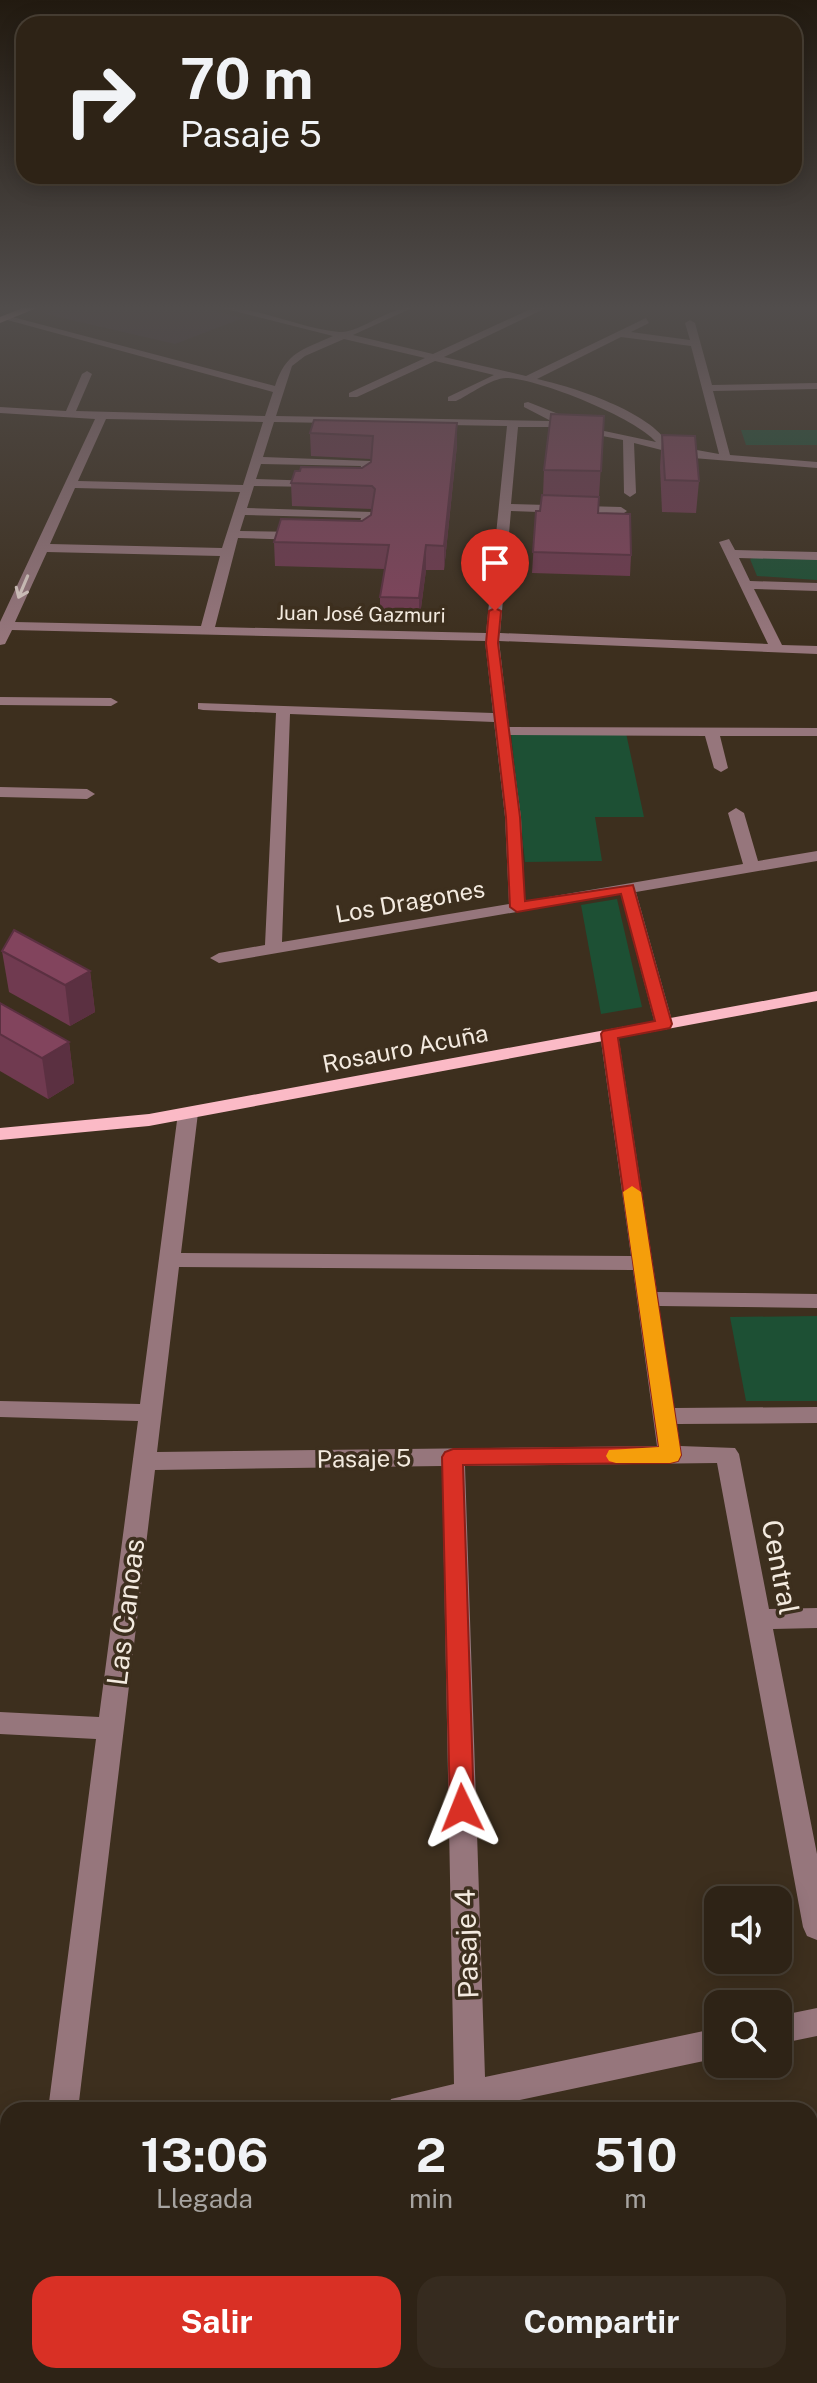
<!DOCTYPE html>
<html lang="es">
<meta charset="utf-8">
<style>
:root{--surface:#2e2316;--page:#362b1f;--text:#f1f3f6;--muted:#a7a4a1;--line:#494035;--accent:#d93025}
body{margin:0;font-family:"Public Sans",sans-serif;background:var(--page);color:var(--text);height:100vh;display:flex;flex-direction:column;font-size:30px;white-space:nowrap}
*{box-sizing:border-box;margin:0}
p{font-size:26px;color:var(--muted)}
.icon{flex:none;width:44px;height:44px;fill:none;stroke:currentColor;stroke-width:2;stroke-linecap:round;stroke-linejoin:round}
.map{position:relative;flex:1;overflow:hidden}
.details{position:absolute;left:0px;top:2102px;width:818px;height:282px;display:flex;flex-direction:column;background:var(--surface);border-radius:24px 24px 0 0;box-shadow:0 4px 20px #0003,0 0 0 2px var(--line)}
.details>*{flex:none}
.hud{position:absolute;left:16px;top:16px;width:786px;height:168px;border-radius:24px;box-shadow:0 4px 20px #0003,0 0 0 2px var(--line);background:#2e2316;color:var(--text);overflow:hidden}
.buttons{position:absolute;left:704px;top:1886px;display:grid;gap:16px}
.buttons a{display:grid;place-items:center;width:88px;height:88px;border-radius:16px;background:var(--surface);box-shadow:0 4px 20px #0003,0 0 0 2px var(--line);font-size:40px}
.pin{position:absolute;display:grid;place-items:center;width:68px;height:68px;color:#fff;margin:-82px -34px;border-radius:50% 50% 50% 0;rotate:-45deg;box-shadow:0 0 8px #0007}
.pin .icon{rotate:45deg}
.me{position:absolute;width:88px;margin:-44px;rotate:358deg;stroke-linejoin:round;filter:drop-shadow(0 0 6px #0008)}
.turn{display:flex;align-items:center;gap:28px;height:168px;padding:0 32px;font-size:36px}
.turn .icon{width:104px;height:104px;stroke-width:2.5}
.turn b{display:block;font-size:56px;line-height:68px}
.eta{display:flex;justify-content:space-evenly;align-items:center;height:136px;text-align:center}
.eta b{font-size:48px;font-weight:700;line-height:56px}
.cta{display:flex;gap:16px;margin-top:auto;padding:16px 32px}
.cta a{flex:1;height:92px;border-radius:24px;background:var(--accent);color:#fff;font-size:32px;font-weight:700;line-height:92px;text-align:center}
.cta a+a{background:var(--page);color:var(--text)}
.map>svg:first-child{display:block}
</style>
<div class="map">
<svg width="817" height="2383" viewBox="0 0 817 2383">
<rect width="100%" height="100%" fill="#3d2f1e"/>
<path fill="#473338" d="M63,307H199L243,318L175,344L45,314Z"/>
<g fill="#1d5034">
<path d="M741,430H817V445H746Z"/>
<path d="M756,557L817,559V580L757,576L750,559Z"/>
<path d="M626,733L644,817H595L602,861L525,862L511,734Z"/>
<path d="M617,899L642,1007L601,1014L581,905Z"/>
<path d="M817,1316V1401H746L730,1317Z"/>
</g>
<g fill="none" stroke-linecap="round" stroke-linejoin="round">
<g fill="#96767c" fill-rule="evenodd">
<path d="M218,307C259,307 298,328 339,332C358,334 388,307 414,307L353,335L433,354L535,307H548L444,357L526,376L646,318L649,323L631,332L690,340L685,323L690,320L695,323L712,385L817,383V389L713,391L730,455L817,462V468L693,458L634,443L636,493L630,497L624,493L623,440L556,427H518L511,504L621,507L627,511L621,515L511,511L500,633L768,644L719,542L729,539L735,550L817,552V560L739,558L750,581L817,583V591L754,589L782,645L817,646V654L499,641L509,727L817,728V736H720L728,768L721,772L714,768L705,736L510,735L521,817L525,901L743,864L728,813L736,808L744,813L758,861L817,851V861L636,892L673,1024L670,1028H658L655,1024L621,894L219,963L210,958L219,953L265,945L276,713L203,710L198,709V703L493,713L485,641L12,630L5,644L0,645V622L95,419L0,413V407L66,411L82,374L87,371L92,374L76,411L265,416L273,392L0,318L5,315L275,386C286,352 302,350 333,336ZM621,337L691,346L719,454L669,445C651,412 574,387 537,379ZM344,339L425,358L349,393V397H357L435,361L494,375L448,397V401H456C469,395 493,377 507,378C539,379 636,418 656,442L562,422L561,415L528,402L524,403V407L551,421L276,416L292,366L305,356ZM106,419L263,422L243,485L78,481ZM274,422L507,426L486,633L215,627L238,538L301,540L307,536L301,532L240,531L245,515L361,518L357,534L351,538L357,542L368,538L372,512L247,508L254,486L317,487L323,484L317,481L256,479L261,464L361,466L357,482L351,485L357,488L368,485L371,461L263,457ZM75,488L240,492L222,548L50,544ZM47,552L220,556L201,626L15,622ZM290,714L494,722L505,817L509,904L282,942Z"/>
<path d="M0,697L111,698L118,702L111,706L0,705Z"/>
<path d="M0,787L87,789L95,794L87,799L0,797Z"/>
<path d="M609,1029L618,1034L657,1292L817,1294V1308L659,1306L674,1408L817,1407V1423L677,1424L680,1446L735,1448L739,1454L769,1609L817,1608V1628L773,1629L817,1854V1940L807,1936L803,1927L717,1463L465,1466L485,2077L718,2028V2058L473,2110H387L391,2099L454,2084L442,1466L155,1470L78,2110H48L96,1739L0,1734V1712L99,1717L138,1421L0,1417V1401L140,1404L178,1113L188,1107L198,1113L181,1253L631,1256L600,1034ZM179,1267L633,1270L657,1446L157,1452Z"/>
<path d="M817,2008V2036L778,2044V2016Z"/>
<path d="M8,2177V2209L0,2211V2179Z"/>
<path d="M16,2376H50L49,2383H15Z"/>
</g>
<g fill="#fbbac6" fill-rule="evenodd">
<path d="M25,307H39L0,323V317Z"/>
<path d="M817,991V1001L149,1126L0,1140V1128L149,1114Z"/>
</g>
</g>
<g fill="#703a50">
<path d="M604,416L598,513L631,555L630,576L532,573L536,511H540L543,495L544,470Z"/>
<path d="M314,420L457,445L444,570H426L419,623L380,622V597L385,569L275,566L274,542L362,521L371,515L372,509L292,506L291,483L362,468L371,462V459L311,456L310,433Z"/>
<path d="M662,435L699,481L696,513L662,512L660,467Z"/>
<path d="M2,951L90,971L95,1012L70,1026L9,992Z"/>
<path d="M0,1003L69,1042L74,1083L48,1099L0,1071Z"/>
</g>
<g fill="#5b3041">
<path d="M457,423V445L444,570V546Z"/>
<path d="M426,545V570L419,623V598Z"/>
<path d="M90,971L95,1012L70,1026L65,985Z"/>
<path d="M69,1042L74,1083L48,1099L42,1058Z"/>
</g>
<g fill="#82445d" stroke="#5b3041" stroke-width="2">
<path d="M551,414L604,416L601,471L544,470Z"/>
<path d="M314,420L457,423L444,546L426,545L419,598L380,597L389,545L274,542L281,519L362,521L371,515L375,489L372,486L291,483L295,471H300L301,467L362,468L371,462L373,436L310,433Z"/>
<path d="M662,435L695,436L699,481L665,480Z"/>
<path d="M542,495L599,497L598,513L630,514L631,555L533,552L536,511H540Z"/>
<path d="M14,930L90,971L65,985L2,951Z"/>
<path d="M0,1003L69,1042L42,1058L0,1034Z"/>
</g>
<defs><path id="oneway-shaft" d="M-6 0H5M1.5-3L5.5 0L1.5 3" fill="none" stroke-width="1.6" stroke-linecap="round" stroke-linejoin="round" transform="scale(2)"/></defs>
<use stroke="#dccdc6" href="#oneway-shaft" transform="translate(23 587) rotate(113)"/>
<linearGradient id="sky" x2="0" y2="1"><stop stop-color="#221a10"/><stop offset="0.48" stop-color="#514d4c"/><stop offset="1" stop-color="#514d4c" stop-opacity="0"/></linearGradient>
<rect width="817" height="641" fill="url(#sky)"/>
<path fill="#d93025" stroke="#8d1f18" stroke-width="2" d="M495,608L501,611L498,643L520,817L525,901L633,885L672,1024L670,1028L618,1038L681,1455L678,1461L670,1463L463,1465L474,1808L471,1816L462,1819L453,1816L450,1808L442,1457L445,1452L453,1449L659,1447L601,1034L603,1031L655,1021L621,894L517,912L510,907L506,817L486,643L489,611Z"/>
<path fill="#f59e0b" d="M632,1186L641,1192L681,1455L678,1461L670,1463H616L609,1461L606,1456L609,1450L659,1447L623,1192Z"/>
<g text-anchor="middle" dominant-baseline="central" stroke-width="7" stroke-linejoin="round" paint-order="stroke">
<g font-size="20" fill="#f3eadf" stroke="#3d2f1e">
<text transform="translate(361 614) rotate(1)">Juan José Gazmuri</text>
</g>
<g font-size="24" fill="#f3eadf" stroke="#3d2f1e">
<text transform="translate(410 901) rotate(-10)">Los Dragones</text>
<text transform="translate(405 1048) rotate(-11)">Rosauro Acuña</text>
<text transform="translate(364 1458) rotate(-1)">Pasaje 5</text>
</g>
<g font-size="28" fill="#f3eadf" stroke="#3d2f1e">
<text transform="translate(781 1567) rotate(79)">Central</text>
<text transform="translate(125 1612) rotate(-83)">Las Canoas</text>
<text transform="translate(466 1944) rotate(-92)">Pasaje 4</text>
</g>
</g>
</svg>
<div class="buttons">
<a><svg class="icon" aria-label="sound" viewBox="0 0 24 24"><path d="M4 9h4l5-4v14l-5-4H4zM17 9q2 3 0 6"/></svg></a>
<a><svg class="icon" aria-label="search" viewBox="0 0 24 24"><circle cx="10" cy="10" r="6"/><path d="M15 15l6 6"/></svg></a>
</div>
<div class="pin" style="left:495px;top:611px;background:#d93025"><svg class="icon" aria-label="arrive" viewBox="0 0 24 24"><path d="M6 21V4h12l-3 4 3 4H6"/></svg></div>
<svg class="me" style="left:462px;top:1808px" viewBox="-20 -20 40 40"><path d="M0-17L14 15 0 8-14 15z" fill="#d93025" stroke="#fff" stroke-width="4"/></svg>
<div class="hud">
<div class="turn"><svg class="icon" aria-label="right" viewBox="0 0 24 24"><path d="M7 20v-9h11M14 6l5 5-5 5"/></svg><div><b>70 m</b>Pasaje 5</div></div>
</div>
<section class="details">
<div class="eta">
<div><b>13:06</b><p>Llegada</p></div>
<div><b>2</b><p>min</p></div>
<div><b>510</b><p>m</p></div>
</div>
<div class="cta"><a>Salir</a><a>Compartir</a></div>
</section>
</div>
